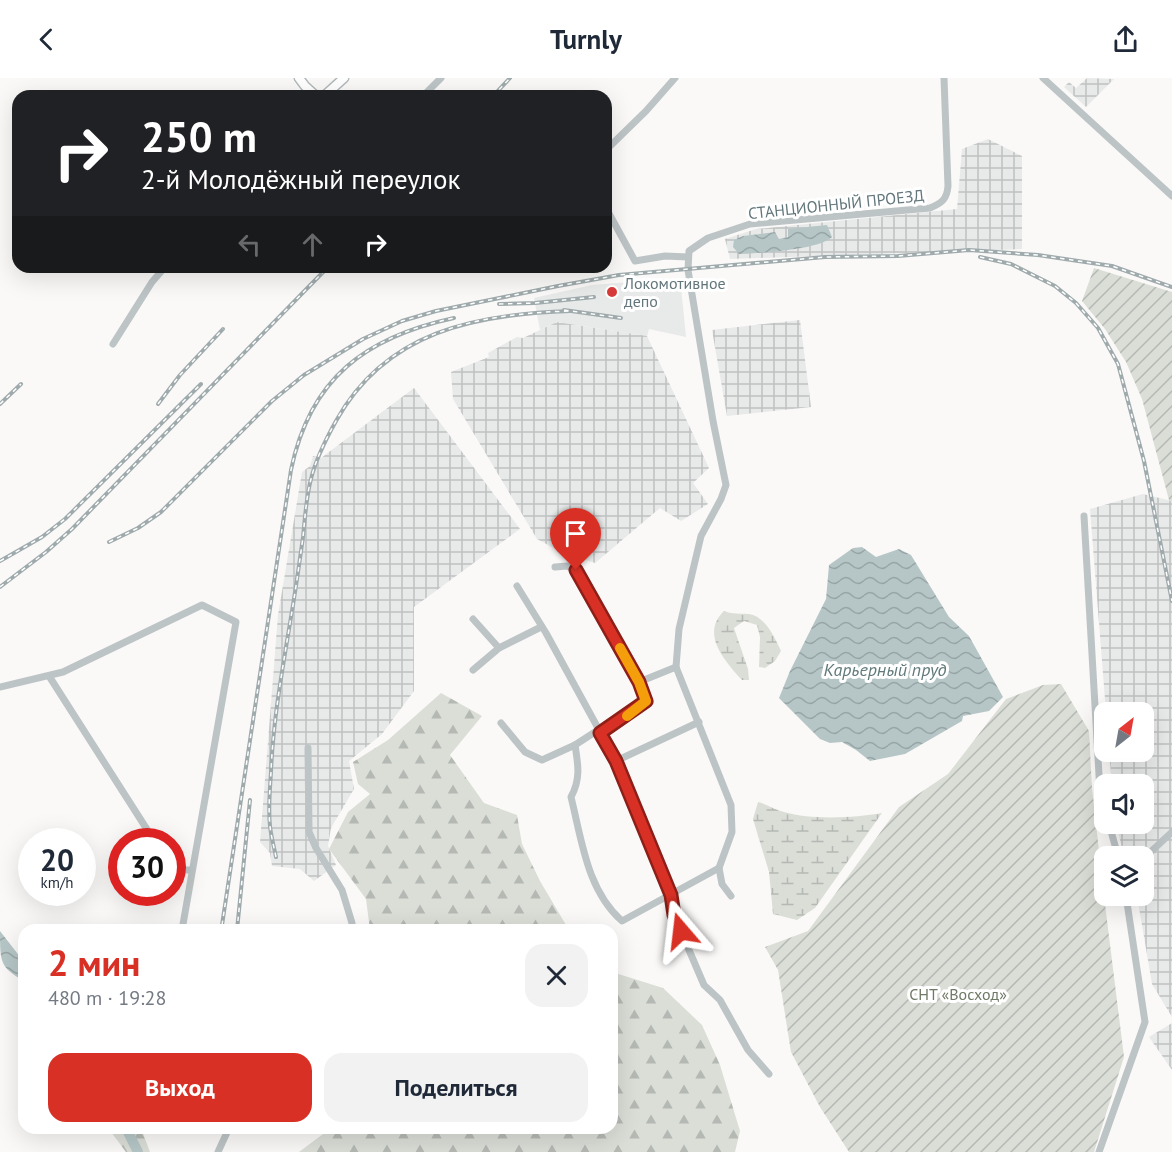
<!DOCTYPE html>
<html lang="ru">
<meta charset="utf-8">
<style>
:root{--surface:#fff;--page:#f2f2f3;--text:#1f2937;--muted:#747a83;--accent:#d93025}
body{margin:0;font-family:"PT Sans",sans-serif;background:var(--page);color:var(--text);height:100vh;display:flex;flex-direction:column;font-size:22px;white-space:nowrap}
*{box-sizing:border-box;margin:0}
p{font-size:20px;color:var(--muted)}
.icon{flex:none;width:33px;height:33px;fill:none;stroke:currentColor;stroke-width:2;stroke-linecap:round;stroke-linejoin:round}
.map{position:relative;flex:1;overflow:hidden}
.sheet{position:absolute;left:18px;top:846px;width:600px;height:210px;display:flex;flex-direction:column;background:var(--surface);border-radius:18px;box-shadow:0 6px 24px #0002}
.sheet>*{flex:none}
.hud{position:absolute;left:12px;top:12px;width:600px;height:183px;border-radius:18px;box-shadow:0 6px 24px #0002;background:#202124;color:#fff;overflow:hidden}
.needle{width:39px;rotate:31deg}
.tools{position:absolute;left:1094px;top:624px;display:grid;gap:12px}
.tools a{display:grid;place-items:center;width:60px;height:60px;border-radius:12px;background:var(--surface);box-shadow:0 6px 24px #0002;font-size:30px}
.speed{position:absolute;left:18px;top:750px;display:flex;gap:12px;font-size:30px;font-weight:700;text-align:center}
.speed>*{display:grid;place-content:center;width:78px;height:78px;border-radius:50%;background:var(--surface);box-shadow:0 6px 24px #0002;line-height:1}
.speed small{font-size:15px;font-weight:400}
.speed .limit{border:9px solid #d22;background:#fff;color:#111}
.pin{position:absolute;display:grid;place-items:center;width:51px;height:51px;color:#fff;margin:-62px -26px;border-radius:50% 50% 50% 0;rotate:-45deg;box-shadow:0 0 6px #0007}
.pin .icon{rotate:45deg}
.me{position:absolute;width:66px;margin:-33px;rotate:343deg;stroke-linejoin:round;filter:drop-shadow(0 0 4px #0008)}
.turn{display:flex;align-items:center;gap:21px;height:126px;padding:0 30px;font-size:27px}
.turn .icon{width:78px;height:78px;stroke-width:2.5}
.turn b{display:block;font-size:42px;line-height:51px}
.lanes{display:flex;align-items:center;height:57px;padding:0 30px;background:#0003;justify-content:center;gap:30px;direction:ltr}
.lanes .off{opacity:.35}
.round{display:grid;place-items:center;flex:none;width:63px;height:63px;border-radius:18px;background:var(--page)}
.overview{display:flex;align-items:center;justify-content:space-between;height:102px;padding:0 30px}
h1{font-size:36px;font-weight:800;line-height:45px;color:var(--accent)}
.action{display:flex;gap:12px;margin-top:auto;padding:12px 30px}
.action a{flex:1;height:69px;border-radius:18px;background:var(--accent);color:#fff;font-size:24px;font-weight:800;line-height:69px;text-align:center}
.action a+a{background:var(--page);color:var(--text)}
header{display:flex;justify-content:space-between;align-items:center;height:78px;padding:0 30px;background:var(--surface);font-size:27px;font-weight:800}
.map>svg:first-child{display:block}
</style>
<header><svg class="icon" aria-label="back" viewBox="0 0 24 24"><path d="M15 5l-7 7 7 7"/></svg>Turnly<svg class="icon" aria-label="share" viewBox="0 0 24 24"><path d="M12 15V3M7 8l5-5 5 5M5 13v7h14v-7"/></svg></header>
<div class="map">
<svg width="1172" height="1074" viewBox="0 0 1172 1074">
<defs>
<pattern id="industrial-grid" width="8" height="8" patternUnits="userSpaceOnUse" patternTransform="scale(1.5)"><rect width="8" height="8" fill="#e8e9e9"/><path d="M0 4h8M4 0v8" fill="none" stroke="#bfc1c2"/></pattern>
<pattern id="forest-firs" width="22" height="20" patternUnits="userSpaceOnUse" patternTransform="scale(1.5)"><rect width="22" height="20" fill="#dbded7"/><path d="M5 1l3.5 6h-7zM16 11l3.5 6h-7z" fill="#b5b9b3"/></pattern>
<pattern id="wetland-marsh" width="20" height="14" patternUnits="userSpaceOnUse" patternTransform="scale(1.5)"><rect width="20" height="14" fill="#dbded7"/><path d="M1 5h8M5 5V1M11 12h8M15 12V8" fill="none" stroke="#b5b9b3"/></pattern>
<pattern id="garden-furrows" width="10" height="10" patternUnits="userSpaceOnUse" patternTransform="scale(1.5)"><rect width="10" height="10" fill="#dbded7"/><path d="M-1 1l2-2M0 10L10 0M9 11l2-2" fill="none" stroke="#b5b9b3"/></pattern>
<pattern id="water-waves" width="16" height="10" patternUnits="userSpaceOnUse" patternTransform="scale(1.5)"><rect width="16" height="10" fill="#b6c6c6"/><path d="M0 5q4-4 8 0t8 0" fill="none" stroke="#97a5a6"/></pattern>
</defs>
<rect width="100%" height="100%" fill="#faf9f8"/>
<path fill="#e8e9e9" d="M680,200L686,259L649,251L647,258L557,244L540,252L534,220L592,207Z"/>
<g fill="url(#industrial-grid)">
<path d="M1087,0L1114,1L1086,29L1064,9L1069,4L1076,10Z"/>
<path d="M988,61L1022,78V171L730,181L725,161L756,151L957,131L962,71Z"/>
<path d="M800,242L811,329L727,338L712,252Z"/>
<path d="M557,244L647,258L709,390L693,405L708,426L681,443L660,430L595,485L561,474L537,461L453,321L451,294L489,279L488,275L517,259L523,260Z"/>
<path d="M414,310L520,451L414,529V613L382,656L349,683L354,711L331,750L328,768L336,787L314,803L300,791L272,788L270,775L260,764L278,537L302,394L310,388L313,378L321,380Z"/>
<path d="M1143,416L1172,423V939L1152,906L1137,818H1143V796L1146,787L1143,786V778H1124L1116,746H1143V706H1112L1109,674H1143V634H1106L1090,431Z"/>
<path d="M1172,945V992L1149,959Z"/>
</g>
<g fill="url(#forest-firs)">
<path d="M441,615L482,638L450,677L484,725L517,737L522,766L540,803L569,852H370L366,821L329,771L348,734L370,716L358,706L353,684L388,662Z"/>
<path d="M612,894L663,910L702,947L720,987L740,1053L735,1074H299L331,1050H612Z"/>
<path d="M108,1050H141L150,1074H126Z"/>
</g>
<g fill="url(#wetland-marsh)">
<path d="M724,533C733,537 740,535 749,536C765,538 775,560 781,573L775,583L765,590L759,589L760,559L757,547L744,543L734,550L748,591L749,602H742C725,583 700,556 724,533Z"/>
<path d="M758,724C767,726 775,732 784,734C812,742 853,740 882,735L815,830L797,842L773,836L769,794L753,741Z"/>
</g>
<g fill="url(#garden-furrows)">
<path d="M1094,190L1172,214V423L1169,422L1142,321L1126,284L1105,251L1082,223Z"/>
<path d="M1061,606L1089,653L1092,710L1104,818L1124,979L1094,1074H849L820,1029L791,974L778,892L765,869L808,853L899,729L948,696L1006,621L1043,607Z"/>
</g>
<g fill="url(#water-waves)">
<path d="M827,147L832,159C819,172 759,175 739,176L733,169L734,162L743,158L775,154L779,161L788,159V151Z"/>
<path d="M862,469L876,479L899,471L911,477L949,539L969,558L1003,619L989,633L963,638L962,643L905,676L870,683L856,672L842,664L830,665L820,661L779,620L790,593L826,521L829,487L853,470Z"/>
<path d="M0,853L24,884V903C0,889 0,885 0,853Z"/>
</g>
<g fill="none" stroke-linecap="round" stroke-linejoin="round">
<path stroke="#b6c6c6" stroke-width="10" d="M126,1050L138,1074"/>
<defs>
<g id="major">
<path d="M299,0L305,8L316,18"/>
<path d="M324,18L344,0"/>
</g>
</defs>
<use href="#major" stroke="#b1b8ba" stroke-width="11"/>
<g stroke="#bdc4c6" stroke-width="7">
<path d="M1043,0L1172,118"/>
<path d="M423,18L441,0"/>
<path d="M606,72L646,33L675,0"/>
<path d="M606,130L635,183L665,178L688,179"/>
<path d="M113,266L152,204L165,189"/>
<path d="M1084,438L1100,714L1104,727"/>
<path d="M517,508L546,555L616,683L671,817L674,837L704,907L720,922L748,972L769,996"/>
<path d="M473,541L499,570"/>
<path d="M473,592L499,570L541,549"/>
<path d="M49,598L155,764"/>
<path d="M639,604L676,589"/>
<path d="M0,609L63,594L202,527L236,544L182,852"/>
<path d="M501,645L525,674L542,682L575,667L595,654L600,655L646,623L639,604L576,492L567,488L555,489"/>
<path d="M575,667C578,686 581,701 571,719C582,763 587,812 622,843L719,790"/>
<path d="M308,670L309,754L316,770L342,812L352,845L351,852"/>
<path d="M616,683L699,644"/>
<path d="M1109,746L1118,778"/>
<path d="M1143,781L1172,754"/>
<path d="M172,782L182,792H192"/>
<path d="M731,818L722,806L719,790L732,754L731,727L676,589L679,551L701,458L721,421L726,407L713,343L688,192L689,173L708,160L750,146L930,130C942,125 947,121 948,108L944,0"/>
<path d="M218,1074L229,1050"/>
<path d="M1099,1074L1145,944L1126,818"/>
</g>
<use href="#major" stroke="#fff" stroke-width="8"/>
<defs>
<g id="rail">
<path d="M493,18L510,0"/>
<path d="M980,179L1011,186L1055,208L1076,225L1098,250L1118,286L1144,383L1172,523"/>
<path d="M499,226L535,225L594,219"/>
<path d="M564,232L621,240"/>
<path d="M0,326L21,306"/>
<path d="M158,326L180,297L223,251"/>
<path d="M109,464L138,450L161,434L272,323L304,297L363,261L402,243L436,233L558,208L619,197L825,179L898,178L969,172L1038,177L1112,188L1172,209"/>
<path d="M0,483L42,459L65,441L201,306"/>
<path d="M0,509L46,474L72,451L328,189"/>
<path d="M276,779C274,769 271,758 270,748C268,730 270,711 271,694C273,643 282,594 290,545C295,516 299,488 303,459C305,440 306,420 311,401C316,380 326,361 336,343C386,253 476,236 570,233"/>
<path d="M222,847L291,392C310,300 366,259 454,240"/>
<path d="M237,852L250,722"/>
</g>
</defs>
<use href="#rail" stroke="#9faaac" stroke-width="4"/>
<use href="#rail" stroke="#fff" stroke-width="1.5" stroke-dasharray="4.5" stroke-linecap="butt"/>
</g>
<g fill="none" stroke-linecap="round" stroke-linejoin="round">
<defs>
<path id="route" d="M576,492L639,604L646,623L600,655L616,683L671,817L674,837L681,853"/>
</defs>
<use href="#route" stroke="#8d1f18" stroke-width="15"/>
<use href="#route" stroke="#d93025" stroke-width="10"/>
<path stroke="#f59e0b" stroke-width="10" d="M620,570L639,604L646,623L627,638"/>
</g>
<circle fill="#d73a3a" stroke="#fff" stroke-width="2" cx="612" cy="214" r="6"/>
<g text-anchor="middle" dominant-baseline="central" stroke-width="6" stroke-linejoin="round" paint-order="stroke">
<g font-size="16" fill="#62767b" stroke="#fff">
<text transform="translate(836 126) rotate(-6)">СТАНЦИОННЫЙ ПРОЕЗД</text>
</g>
<g font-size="16" fill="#62767b" stroke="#fff" text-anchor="start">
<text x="624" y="205">Локомотивное<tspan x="624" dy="18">депо</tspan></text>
</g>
<g font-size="16" fill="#6e7966" stroke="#fff">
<text x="958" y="916">СНТ «Восход»</text>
</g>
<g font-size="18" font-style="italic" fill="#61797a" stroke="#fff">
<text x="885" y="591">Карьерный пруд</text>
</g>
</g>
</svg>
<div class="tools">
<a><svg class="needle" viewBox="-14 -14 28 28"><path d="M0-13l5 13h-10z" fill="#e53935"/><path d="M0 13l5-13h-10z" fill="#747a83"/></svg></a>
<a><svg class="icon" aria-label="sound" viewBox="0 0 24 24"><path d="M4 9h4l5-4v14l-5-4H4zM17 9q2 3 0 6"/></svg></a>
<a><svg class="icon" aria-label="layers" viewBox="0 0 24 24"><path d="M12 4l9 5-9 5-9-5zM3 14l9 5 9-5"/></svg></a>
</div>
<div class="speed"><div>20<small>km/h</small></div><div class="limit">30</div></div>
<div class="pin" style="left:576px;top:492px;background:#d93025"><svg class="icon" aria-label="arrive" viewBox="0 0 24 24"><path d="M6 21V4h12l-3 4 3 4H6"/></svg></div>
<svg class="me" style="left:681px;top:853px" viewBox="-20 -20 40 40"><path d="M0-17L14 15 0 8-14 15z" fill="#d93025" stroke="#fff" stroke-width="4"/></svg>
<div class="hud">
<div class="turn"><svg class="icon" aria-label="right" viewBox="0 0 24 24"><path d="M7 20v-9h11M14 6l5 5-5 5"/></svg><div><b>250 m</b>2-й Молодёжный переулок</div></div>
<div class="lanes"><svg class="icon off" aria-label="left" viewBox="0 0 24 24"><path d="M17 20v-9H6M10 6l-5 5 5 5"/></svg><svg class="icon off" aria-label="ahead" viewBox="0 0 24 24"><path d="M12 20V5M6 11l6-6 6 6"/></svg><svg class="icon" aria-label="right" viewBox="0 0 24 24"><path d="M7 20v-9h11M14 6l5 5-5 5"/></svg></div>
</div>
<section class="sheet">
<div class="overview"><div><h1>2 мин</h1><p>480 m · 19:28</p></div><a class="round"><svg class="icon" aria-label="close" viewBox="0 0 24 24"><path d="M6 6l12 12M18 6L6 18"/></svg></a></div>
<div class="action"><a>Выход</a><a>Поделиться</a></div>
</section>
</div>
